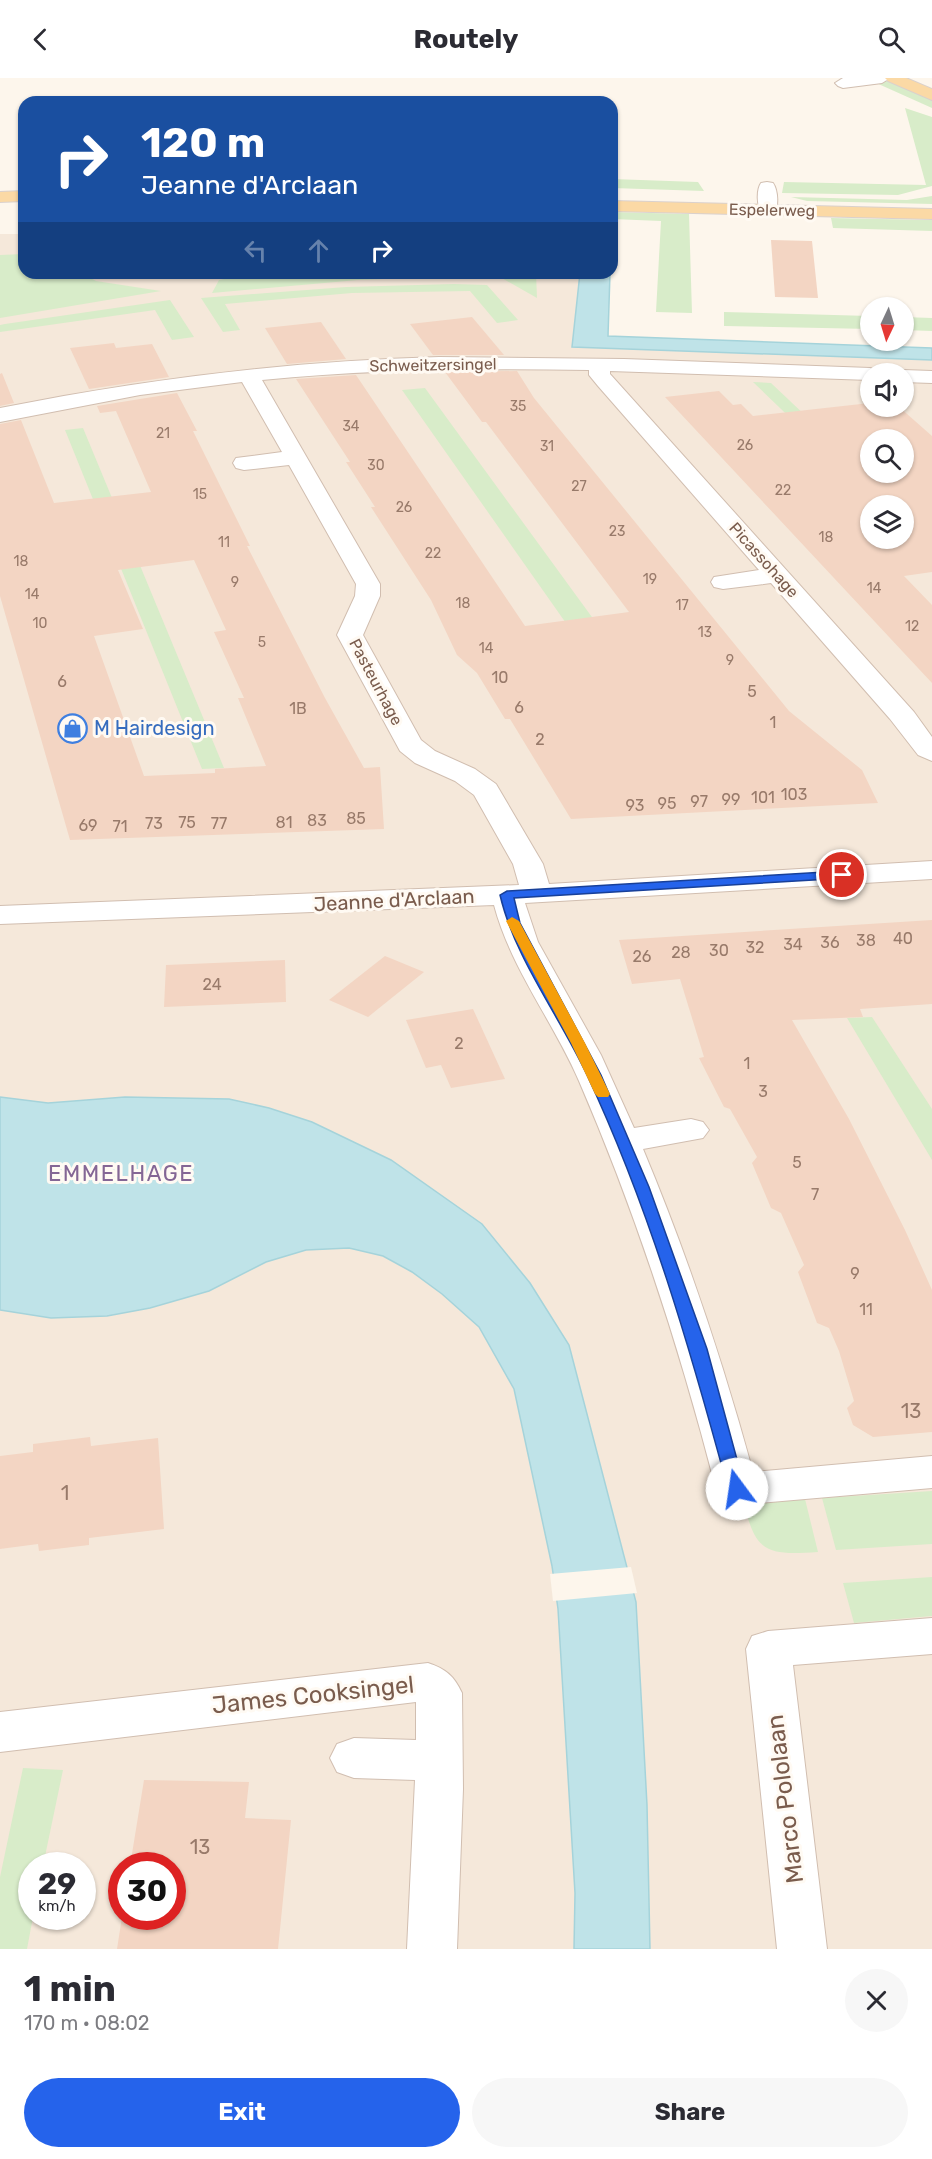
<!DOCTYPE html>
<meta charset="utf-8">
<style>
:root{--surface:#fff;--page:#f7f7f7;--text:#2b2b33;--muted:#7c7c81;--accent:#2563eb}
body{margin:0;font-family:Rubik,sans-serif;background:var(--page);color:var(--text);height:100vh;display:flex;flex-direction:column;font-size:22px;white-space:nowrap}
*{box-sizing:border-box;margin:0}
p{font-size:20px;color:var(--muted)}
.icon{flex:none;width:33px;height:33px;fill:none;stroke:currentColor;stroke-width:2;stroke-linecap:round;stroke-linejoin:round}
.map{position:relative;height:1871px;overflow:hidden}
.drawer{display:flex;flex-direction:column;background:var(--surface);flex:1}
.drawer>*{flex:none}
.guide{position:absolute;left:18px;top:18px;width:600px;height:183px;border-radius:18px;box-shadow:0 2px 4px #0004;background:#1a4fa0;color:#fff;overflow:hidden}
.needle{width:39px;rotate:184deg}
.controls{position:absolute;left:860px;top:219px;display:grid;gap:12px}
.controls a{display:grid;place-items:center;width:54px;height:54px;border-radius:50%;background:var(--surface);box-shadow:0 2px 4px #0004;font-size:30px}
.speed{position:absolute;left:18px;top:1774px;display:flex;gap:12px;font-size:30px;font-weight:700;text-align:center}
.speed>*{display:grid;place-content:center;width:78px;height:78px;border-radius:50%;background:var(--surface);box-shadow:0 2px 4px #0004;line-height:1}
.speed small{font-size:15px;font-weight:400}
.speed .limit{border:9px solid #d22;background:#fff;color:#111}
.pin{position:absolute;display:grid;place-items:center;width:51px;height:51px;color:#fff;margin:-26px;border:3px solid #fff;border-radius:50%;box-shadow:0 2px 6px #0007}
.me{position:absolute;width:66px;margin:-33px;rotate:346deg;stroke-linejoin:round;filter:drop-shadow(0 0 4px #0008)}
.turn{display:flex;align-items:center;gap:21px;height:126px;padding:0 24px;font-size:27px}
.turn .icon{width:78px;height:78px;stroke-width:2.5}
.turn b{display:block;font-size:42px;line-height:51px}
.lanes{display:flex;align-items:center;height:57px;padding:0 24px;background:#0003;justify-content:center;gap:30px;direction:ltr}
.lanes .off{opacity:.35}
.round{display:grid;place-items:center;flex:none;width:63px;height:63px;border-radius:32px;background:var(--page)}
.overview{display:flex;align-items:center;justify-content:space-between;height:102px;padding:0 24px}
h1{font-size:36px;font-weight:700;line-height:45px}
.primary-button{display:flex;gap:12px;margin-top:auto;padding:12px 24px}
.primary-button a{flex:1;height:69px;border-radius:36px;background:var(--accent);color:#fff;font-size:24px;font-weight:700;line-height:69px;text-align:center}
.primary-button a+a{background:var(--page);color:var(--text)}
header{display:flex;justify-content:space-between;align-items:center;height:78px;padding:0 24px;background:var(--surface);font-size:27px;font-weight:700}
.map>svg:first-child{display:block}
</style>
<header><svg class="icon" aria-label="back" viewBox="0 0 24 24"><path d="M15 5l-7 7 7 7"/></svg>Routely<svg class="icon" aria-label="search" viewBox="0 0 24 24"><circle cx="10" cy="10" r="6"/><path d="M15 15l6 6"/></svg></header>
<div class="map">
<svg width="932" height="1871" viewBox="0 0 932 1871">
<rect width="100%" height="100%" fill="#fdf6ec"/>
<path fill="#f5e8da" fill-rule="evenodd" d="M0,156H24V195H602L599,263L932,275V1871H0ZM870,296H903V328H870ZM870,362H903V394H870ZM870,428H903V460H870ZM32,1788H82V1839H32ZM122,1788H172V1839H122Z"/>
<g fill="#d8ecc9">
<path d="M888,2L932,22V30L874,4Z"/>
<path d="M905,30L932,39V108L898,117L782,115L784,104L926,107Z"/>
<path d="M612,101L698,104L704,113L612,110Z"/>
<path d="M932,118V126L807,123L791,119L907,122Z"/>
<path d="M612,134L689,136L692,235L656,234L661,143L612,141Z"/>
<path d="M831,140L932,142V153L833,150Z"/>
<path d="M24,176V195H81L96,203L161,213L0,240V177Z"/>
<path d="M105,195H211C175,200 140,204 105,195Z"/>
<path d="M254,195H448L458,198L358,202L212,215L219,202Z"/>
<path d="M493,195H536L537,220Z"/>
<path d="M454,206L487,207L518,242L497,245L470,213L352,215L225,226L240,252L223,254L201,220L346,209Z"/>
<path d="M170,222L194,259L172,262L155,232L0,254V247L5,246Z"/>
<path d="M724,234L870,238V251L724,248Z"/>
<path d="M903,239L932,240V253L903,252Z"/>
<path d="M753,304L771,305L900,427H881Z"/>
<path d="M425,310L683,664L651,666L402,312Z"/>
<path d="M83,350L224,690L202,691L65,352Z"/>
<path d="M872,939L932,1031V1082L847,940Z"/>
<path d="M932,1413V1466L836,1472L822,1420Z"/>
<path d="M805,1421L818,1474C768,1477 755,1476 744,1424Z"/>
<path d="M932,1499V1538L854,1545L843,1505Z"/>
<path d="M23,1690L63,1692L43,1788H32L33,1839L27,1871H0V1799Z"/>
</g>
<g fill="#bfe3e8" stroke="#a5d3da" stroke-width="1.5">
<path d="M580,195H610L608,258L932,270V282L572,269Z"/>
<path d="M0,1019L48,1025L125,1019L229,1021L269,1030L312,1044L391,1082L482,1146L530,1205L569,1267L636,1524L647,1727L650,1871H574L575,1815L558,1531L552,1488L514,1311L479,1249L442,1216L412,1194L383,1178L349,1170L306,1172L266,1184L209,1213L150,1230L107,1238L51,1240L0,1232Z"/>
</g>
<path fill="#fdf6ec" d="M631,1489L637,1515L553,1523L550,1496Z"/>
<g fill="#f3d5c3" fill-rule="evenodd">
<path d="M771,162L812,163L818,220L775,219Z"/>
<path d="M472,239L504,277H433L410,246Z"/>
<path d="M321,244L346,281L287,286L265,250Z"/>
<path d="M114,265L116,270L152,266L169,299L89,311L70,270Z"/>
<path d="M517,293L534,320L789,633L862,692L878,725L571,741L510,641H505L477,595L457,577L431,522L371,429H375L346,384H350L296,301L356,297L525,548L629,534L486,344H482L445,294Z"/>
<path d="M2,295L14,325L0,328V296Z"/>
<path d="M719,313L733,327L741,326L753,338L870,325V328H898L932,358V494L904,498L932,527V605L665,319ZM870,362H903V394H870ZM870,428H903V460H870Z"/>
<path d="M177,315L197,353H193L250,468H247L325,620L364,690L380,689L384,751L70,762L0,518V346L21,342L54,425L151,414L116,333L100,335L97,328ZM194,482L226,552L214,554L244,620H238L266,688L215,691V695L144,698L94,558L143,551L118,492Z"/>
<path d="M932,842V926L860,931L863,939L792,942L849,1041L905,1152L932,1212V1354L873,1359L853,1347L847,1330L854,1323L839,1273L829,1250L817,1245L798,1194L804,1187L781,1135L771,1130L752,1085L757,1079L730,1031L724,1029L699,980L704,979L680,901L632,906L619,862Z"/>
<path d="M385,878L424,894L368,939L329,922Z"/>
<path d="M285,882L286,924L164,929L166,887Z"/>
<path d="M473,931L505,1001L451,1010L441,987L426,990L406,942Z"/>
<path d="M90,1359L91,1368L158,1360L164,1451L89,1460V1467L39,1473L38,1466L0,1471V1378L33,1374V1366Z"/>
<path d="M144,1702L249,1704L245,1740L291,1742L278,1871H117L122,1839H172V1788H130Z"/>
</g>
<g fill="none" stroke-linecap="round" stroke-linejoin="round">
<defs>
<g id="minor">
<path d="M843,0H890L882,5L843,10L838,8L835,5Z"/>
<path d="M767,104L773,105C778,112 779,129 774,136H762C757,129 756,112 761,105Z"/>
<path d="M439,279L624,281L870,290L877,292L880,296H870V302L610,293V296L914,634L932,659V683L918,677L890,641L771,505L723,511L714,509L711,504L714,499L759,492L598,308L589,297V292C480,290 371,291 262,302L380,506V518L363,557L421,662L435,673L475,691L496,706L543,786L549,806L932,783V801L525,825L538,864L601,977L634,1050L691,1041L703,1044L709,1052L703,1060L643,1071C687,1176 723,1284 753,1394L932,1378V1410L737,1427L722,1422L716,1411C680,1271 636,1135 579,1003C553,943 511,891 494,827L0,846V828L519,807L513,786L474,717L455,703L415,685L400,673L337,557L355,518L356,506L289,387L244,392L236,390L233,385L236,380L282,374L242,304L140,317L0,344V330C145,301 290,283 439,279Z"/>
<path d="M903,292L932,293V305L903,304V296H894Z"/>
<path d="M932,1540V1576L793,1587L827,1871H777L746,1571L752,1558L768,1553Z"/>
<path d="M428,1585C446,1591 454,1598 462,1615L463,1711L457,1871H407L415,1702L354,1700L337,1694L330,1680L337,1666L354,1660L416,1662V1624L0,1674V1634Z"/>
</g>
<g id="major">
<path d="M885,0H906L932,11V22L888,3Z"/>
<path d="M24,113V123L0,124V114Z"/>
<path d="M612,123L932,131V141L612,133Z"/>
</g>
</defs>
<use href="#minor" stroke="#d1beb0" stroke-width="2"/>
<use href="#major" stroke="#dad1cd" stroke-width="2"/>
<use href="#minor" fill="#fff" fill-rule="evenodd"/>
<use href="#major" fill="#fbd9a5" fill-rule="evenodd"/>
</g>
<path fill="#2563eb" stroke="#184099" stroke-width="1.5" d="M842,793L848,797L847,800L514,820L520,845L601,997L649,1109L707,1271L745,1411L743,1415L737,1417L731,1415L728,1411C690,1270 649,1129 587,997C559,937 515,881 500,817L507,813Z"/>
<path fill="#f59e0b" d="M512,839L519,843L585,965L610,1016L608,1019H598L595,1016L571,965L506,843Z"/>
<defs>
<symbol id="shop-ring" viewBox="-11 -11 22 22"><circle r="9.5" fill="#fffaf3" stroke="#3f7fe0" stroke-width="1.5"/><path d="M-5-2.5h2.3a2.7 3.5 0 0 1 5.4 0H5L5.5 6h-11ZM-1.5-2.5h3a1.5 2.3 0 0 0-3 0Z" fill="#3f7fe0"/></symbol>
</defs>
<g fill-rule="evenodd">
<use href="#shop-ring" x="56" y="634" width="33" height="33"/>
</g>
<g text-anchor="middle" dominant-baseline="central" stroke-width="6" stroke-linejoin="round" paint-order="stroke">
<g font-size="14" fill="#987a6a">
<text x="518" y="328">35</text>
<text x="351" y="348">34</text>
<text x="163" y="355">21</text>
<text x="745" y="367">26</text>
<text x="547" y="368">31</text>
<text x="376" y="387">30</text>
<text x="579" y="408">27</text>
<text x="783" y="412">22</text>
<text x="200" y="416">15</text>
<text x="404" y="429">26</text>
<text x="617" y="453">23</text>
<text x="826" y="459">18</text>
<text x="224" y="464">11</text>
<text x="433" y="475">22</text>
<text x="21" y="483">18</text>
<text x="650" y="501">19</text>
<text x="235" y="504">9</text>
<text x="874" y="510">14</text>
<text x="32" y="516">14</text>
<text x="463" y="525">18</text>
<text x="682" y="527">17</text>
<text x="40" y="545">10</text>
<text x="912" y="548">12</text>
<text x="705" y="554">13</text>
<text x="262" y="564">5</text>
<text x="486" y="570">14</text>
<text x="730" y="582">9</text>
</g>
<g font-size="16" fill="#7a5c4d" stroke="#fffaf3">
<text transform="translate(772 132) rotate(1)">Espelerweg</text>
<text transform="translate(433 287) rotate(-1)">Schweitzersingel</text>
<text transform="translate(764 482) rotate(48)">Picassohage</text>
<text transform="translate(376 604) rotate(62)">Pasteurhage</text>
</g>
<g font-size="16" fill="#987a6a">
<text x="500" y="599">10</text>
<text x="62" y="603">6</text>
<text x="752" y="613">5</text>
<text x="519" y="629">6</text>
<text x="298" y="630">1B</text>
<text x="773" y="644">1</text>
<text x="540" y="661">2</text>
<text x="794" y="716">103</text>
<text x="763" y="719">101</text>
<text x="731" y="721">99</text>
<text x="699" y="723">97</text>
<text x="667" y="725">95</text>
<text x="635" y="727">93</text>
<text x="356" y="740">85</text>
<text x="317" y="742">83</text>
<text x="187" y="744">75</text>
<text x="284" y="744">81</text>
<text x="154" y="745">73</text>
<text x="219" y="745">77</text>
<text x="88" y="747">69</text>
<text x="120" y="748">71</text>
<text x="903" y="860">40</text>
<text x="866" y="862">38</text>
<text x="830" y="864">36</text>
<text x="793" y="866">34</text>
<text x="755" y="869">32</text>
<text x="719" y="872">30</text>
<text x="681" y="874">28</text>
<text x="642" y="878">26</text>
<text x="212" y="906">24</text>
<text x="459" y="965">2</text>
<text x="747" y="985">1</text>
<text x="763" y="1013">3</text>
<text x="797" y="1084">5</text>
<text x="815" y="1116">7</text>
<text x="855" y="1195">9</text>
<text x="866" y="1231">11</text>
</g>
<g font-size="20" fill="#366cbe" stroke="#fffaf3" text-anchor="start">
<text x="94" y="650">M Hairdesign</text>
</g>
<g font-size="20" fill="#7a5c4d" stroke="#fffaf3">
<text transform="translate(394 822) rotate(-3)">Jeanne d'Arclaan</text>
</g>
<g font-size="20" fill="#987a6a">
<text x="911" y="1333">13</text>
<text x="65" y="1415">1</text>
<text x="200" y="1769">13</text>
</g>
<g font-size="22" letter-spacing="1.5" fill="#846695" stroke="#fffaf3">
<text x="121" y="1095">EMMELHAGE</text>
</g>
<g font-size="24" fill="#7a5c4d" stroke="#fffaf3">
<text transform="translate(313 1617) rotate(-6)">James Cooksingel</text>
<text transform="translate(785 1721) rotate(-97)">Marco Pololaan</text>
</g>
</g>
</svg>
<div class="controls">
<a><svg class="needle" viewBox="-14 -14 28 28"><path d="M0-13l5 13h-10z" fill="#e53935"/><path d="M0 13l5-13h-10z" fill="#7c7c81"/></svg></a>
<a><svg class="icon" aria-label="sound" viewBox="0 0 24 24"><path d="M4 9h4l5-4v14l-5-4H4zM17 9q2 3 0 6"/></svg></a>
<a><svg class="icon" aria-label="search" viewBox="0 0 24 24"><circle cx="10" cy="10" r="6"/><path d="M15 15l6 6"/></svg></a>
<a><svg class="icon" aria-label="layers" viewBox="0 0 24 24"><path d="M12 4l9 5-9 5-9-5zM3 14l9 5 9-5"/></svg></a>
</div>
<div class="speed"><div>29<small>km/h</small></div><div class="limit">30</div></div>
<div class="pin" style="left:842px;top:797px;background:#d93025"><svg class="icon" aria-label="arrive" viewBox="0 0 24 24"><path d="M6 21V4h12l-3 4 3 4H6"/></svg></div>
<svg class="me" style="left:737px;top:1411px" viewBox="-20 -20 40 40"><circle r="19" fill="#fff"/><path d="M0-13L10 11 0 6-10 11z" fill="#2563eb"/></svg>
<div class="guide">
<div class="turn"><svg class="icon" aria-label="right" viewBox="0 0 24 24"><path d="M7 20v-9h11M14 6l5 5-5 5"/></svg><div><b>120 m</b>Jeanne d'Arclaan</div></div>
<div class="lanes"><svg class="icon off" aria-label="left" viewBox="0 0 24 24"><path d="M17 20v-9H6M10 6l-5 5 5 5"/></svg><svg class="icon off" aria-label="ahead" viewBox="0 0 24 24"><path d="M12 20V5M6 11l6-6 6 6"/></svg><svg class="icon" aria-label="right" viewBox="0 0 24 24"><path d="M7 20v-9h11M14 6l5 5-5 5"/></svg></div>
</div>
</div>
<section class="drawer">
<div class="overview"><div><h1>1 min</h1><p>170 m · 08:02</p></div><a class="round"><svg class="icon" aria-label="close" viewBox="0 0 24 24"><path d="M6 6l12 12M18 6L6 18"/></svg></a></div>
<div class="primary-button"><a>Exit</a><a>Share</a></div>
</section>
